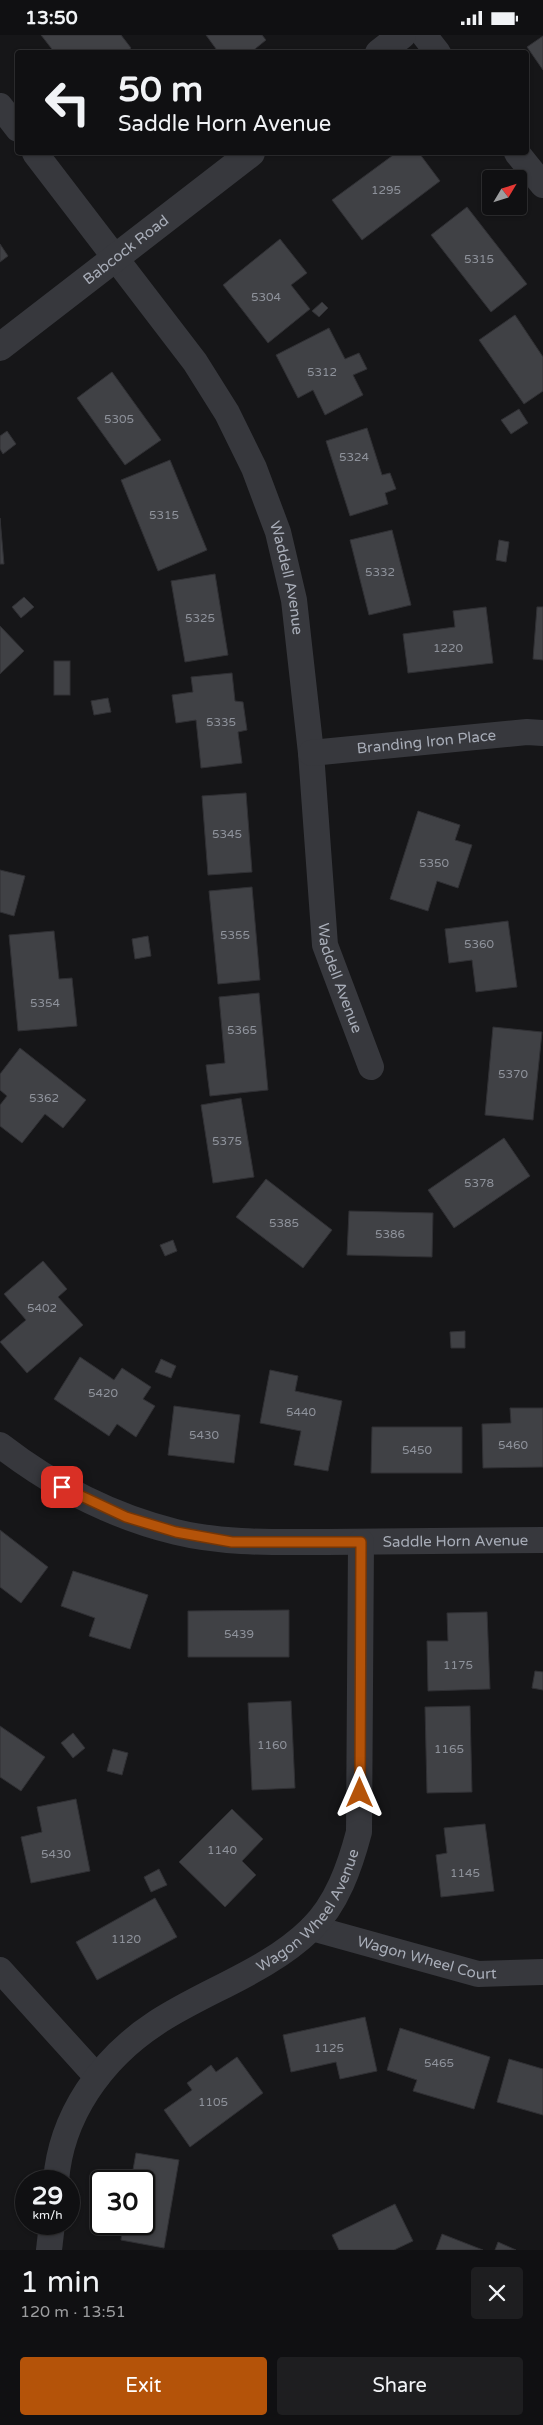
<!DOCTYPE html>
<meta charset="utf-8">
<style>
:root{--surface:#101012;--page:#1e1e20;--text:#f1f3f6;--muted:#9c9d9f;--line:#303032;--accent:#b45309}
body{margin:0;font-family:"Varela Round",sans-serif;background:var(--page);color:var(--text);height:100vh;display:flex;flex-direction:column;font-size:19px;white-space:nowrap}
*{box-sizing:border-box;margin:0}
p{font-size:16px;color:var(--muted)}
.icon{flex:none;width:28px;height:28px;fill:none;stroke:currentColor;stroke-width:2;stroke-linecap:round;stroke-linejoin:round}
.map{position:relative;height:2215px;overflow:hidden}
.side{display:flex;flex-direction:column;background:var(--surface);flex:1}
.side>*{flex:none}
.guide{position:absolute;left:15px;top:15px;width:514px;height:105px;border-radius:5px;box-shadow:0 1px 4px #0004,0 0 0 1px var(--line);background:#101012;color:var(--text);overflow:hidden}
.needle{width:32px;rotate:52deg}
.buttons{position:absolute;left:482px;top:135px;display:grid;gap:10px}
.buttons a{display:grid;place-items:center;width:45px;height:45px;border-radius:5px;background:var(--surface);box-shadow:0 1px 4px #0004,0 0 0 1px var(--line);font-size:25px}
.speed{position:absolute;left:15px;top:2135px;display:flex;gap:10px;font-size:25px;font-weight:700;text-align:center}
.speed>*{display:grid;place-content:center;width:65px;height:65px;border-radius:50%;background:var(--surface);box-shadow:0 1px 4px #0004,0 0 0 1px var(--line);line-height:1}
.speed small{font-size:12px;font-weight:400}
.speed .limit{border:2px solid #111;border-radius:8px;background:#fff;color:#111}
.pin{position:absolute;display:grid;place-items:center;width:42px;height:42px;color:#fff;margin:-21px;border-radius:10px;box-shadow:0 2px 8px #0006}
.me{position:absolute;width:55px;margin:-28px;rotate:0deg;stroke-linejoin:round;filter:drop-shadow(0 0 4px #0008)}
.turn{display:flex;align-items:center;gap:18px;height:105px;padding:0 20px;font-size:22px}
.turn .icon{width:65px;height:65px;stroke-width:2.5}
.turn b{display:block;font-size:35px;line-height:42px}
.round{display:grid;place-items:center;flex:none;width:52px;height:52px;border-radius:5px;background:var(--page)}
.overview{display:flex;align-items:center;justify-content:space-between;height:85px;padding:0 20px}
h1{font-size:30px;font-weight:600;line-height:38px}
.action{display:flex;gap:10px;margin-top:auto;padding:10px 20px}
.action a{flex:1;height:58px;border-radius:5px;background:var(--accent);color:#fff;font-size:20px;font-weight:600;line-height:58px;text-align:center}
.action a+a{background:var(--page);color:var(--text)}
.status{display:flex;justify-content:space-between;align-items:center;height:35px;padding:0 25px;background:var(--surface);direction:ltr}
.status svg{height:14px;fill:currentColor}
.map>svg:first-child{display:block}
</style>
<div class="status"><b>13:50</b><svg viewBox="0 0 49 12"><path d="M0 12V9h3v3zM5 12V6h3v6zM10 12V3h3v9zM15 12V0h3v12zM26 1h20v11H26zM47 4h2v5h-2z"/></svg></div>
<div class="map">
<svg width="543" height="2215" viewBox="0 0 543 2215">
<rect width="100%" height="100%" fill="#161618"/>
<g fill="#404145" stroke="#303034">
<path d="M41,0H121L131,13L125,18H55Z"/>
<path d="M206,0H262L266,5L250,18H219Z"/>
<path d="M543,1V35L527,12Z"/>
<path d="M396,118H419L440,146L362,205L332,165Z"/>
<path d="M467,172L527,249L491,277L431,200Z"/>
<path d="M280,204L307,238L291,250L310,274L268,308L223,250Z"/>
<path d="M0,209L8,221L0,227Z"/>
<path d="M322,267L328,273L319,282L312,276Z"/>
<path d="M515,280L543,322V356L524,369L479,305Z"/>
<path d="M329,293L345,324L359,318L367,334L353,340L363,360L325,380L313,355L298,363L276,320Z"/>
<path d="M112,337L161,405L125,430L77,363Z"/>
<path d="M519,374L528,388L511,399L501,385Z"/>
<path d="M367,393L382,440L390,438L396,454L385,458L388,469L350,481L326,406Z"/>
<path d="M7,396L16,409L3,419L0,414V401Z"/>
<path d="M170,425L207,515L158,536L121,445Z"/>
<path d="M0,483L4,529H0Z"/>
<path d="M392,495L411,570L369,580L350,505Z"/>
<path d="M499,505L509,507L506,527L496,525Z"/>
<path d="M215,539L228,620L185,627L171,546Z"/>
<path d="M24,562L34,572L21,583L12,572Z"/>
<path d="M486,572L493,628L408,638L403,599L455,592L453,576Z"/>
<path d="M537,572H543V625L533,624Z"/>
<path d="M0,591L24,616L0,639Z"/>
<rect x="54" y="626" width="16" height="34"/>
<path d="M232,638L235,666L243,667L247,695L238,697L242,728L201,733L196,685L176,688L172,660L193,657L191,642Z"/>
<path d="M108,663L111,677L94,680L91,666Z"/>
<path d="M246,758L252,837L208,840L202,761Z"/>
<path d="M418,776L460,790L455,805L472,810L458,853L437,846L428,876L390,864Z"/>
<path d="M0,835L25,841L14,881L0,877Z"/>
<path d="M252,852L260,945L218,949L209,856Z"/>
<path d="M508,886L517,952L476,957L472,925L449,928L445,894Z"/>
<path d="M54,896L59,944L72,943L77,991L18,996L9,900Z"/>
<path d="M148,901L151,921L135,924L132,904Z"/>
<path d="M259,958L268,1055L210,1061L206,1030L225,1028L219,962Z"/>
<path d="M493,992L542,997L533,1085L485,1080Z"/>
<path d="M20,1013L86,1065L63,1093L45,1079L22,1108L0,1091V1070L7,1061L0,1055V1039Z"/>
<path d="M241,1063L254,1142L213,1148L201,1070Z"/>
<path d="M504,1103L530,1141L454,1193L428,1155Z"/>
<path d="M266,1144L332,1195L303,1233L236,1182Z"/>
<path d="M349,1176L433,1178L432,1222L347,1220Z"/>
<path d="M173,1205L177,1216L165,1221L160,1210Z"/>
<path d="M43,1226L67,1254L58,1262L83,1290L27,1338L0,1307L26,1285L4,1259Z"/>
<path d="M465,1296V1313H451L450,1297Z"/>
<path d="M80,1322L114,1345L122,1333L151,1352L143,1364L155,1371L136,1402L117,1389L109,1401L54,1364Z"/>
<path d="M161,1324L176,1331L171,1343L155,1337Z"/>
<path d="M270,1335L298,1341L295,1356L342,1366L328,1436L294,1430L301,1396L260,1388Z"/>
<path d="M174,1371L240,1380L234,1428L168,1420Z"/>
<path d="M510,1373H543V1432L483,1433L482,1389L511,1388Z"/>
<path d="M372,1392H462V1438H371Z"/>
<path d="M0,1495L48,1532L21,1568L0,1552Z"/>
<path d="M73,1536L148,1560L130,1614L89,1601L95,1583L61,1571Z"/>
<path d="M289,1575V1622H188V1576Z"/>
<path d="M487,1577L490,1654L428,1656L427,1606H448L447,1578Z"/>
<path d="M535,1636L543,1637V1655L532,1653Z"/>
<path d="M291,1666L295,1753L252,1755L248,1668Z"/>
<path d="M470,1671L472,1757L427,1758L425,1672Z"/>
<path d="M0,1691L45,1722L21,1756L0,1742Z"/>
<path d="M73,1698L85,1713L73,1723L61,1708Z"/>
<path d="M113,1714L128,1718L122,1740L107,1736Z"/>
<path d="M76,1764L90,1836L31,1848L21,1802L42,1797L37,1772Z"/>
<path d="M232,1774L263,1804L242,1826L256,1840L225,1872L179,1827Z"/>
<path d="M485,1789L494,1856L441,1862L436,1820L447,1818L444,1793Z"/>
<path d="M159,1834L167,1850L151,1857L144,1842Z"/>
<path d="M155,1863L177,1902L97,1945L76,1907Z"/>
<path d="M365,1982L377,2036L340,2044L336,2027L291,2037L283,2000Z"/>
<path d="M400,1993L490,2022L474,2074L413,2056L417,2045L387,2035Z"/>
<path d="M237,2022L263,2058L190,2112L164,2075L192,2055L187,2048L211,2030L216,2037Z"/>
<path d="M509,2024L543,2034V2080L497,2067Z"/>
<path d="M136,2118L179,2125L164,2213L121,2205L123,2189H144V2146H131Z"/>
<path d="M395,2169L413,2206L394,2215H339L332,2200Z"/>
<path d="M442,2199L483,2215H436Z"/>
<path d="M498,2207L516,2215H495Z"/>
</g>
<g fill="none" stroke-linecap="round" stroke-linejoin="round">
<g stroke="#37383d" stroke-width="26">
<path d="M424,0L438,18"/>
<path d="M0,71L18,94"/>
<path id="s1" d="M35,118L195,327L227,378L254,433L278,497L294,565L311,718L325,910L371,1032"/>
<path d="M517,118L543,150"/>
<path id="s2" d="M311,718L527,697L543,698"/>
<path id="s3" d="M0,1410C53,1451 111,1481 176,1497C225,1509 276,1507 327,1507C399,1507 471,1506 543,1505"/>
<path id="s4" d="M312,1893L478,1939L543,1937"/>
<path d="M0,1935L97,2042"/>
<path id="s5" d="M56,2146C61,2081 101,2024 156,1988C206,1955 267,1937 311,1894C337,1869 350,1831 359,1797L361,1507"/>
<path d="M49,2215L52,2189"/>
</g>
<g stroke="#37383d" stroke-width="28">
<path d="M379,18L402,0"/>
<path id="s6" d="M0,312L251,118"/>
</g>
</g>
<g fill="none" stroke-linecap="round" stroke-linejoin="round">
<defs>
<path id="route" d="M62,1452L126,1482L176,1497L232,1507H361L360,1758"/>
</defs>
<use href="#route" stroke="#753606" stroke-width="12"/>
<use href="#route" stroke="#b45309" stroke-width="9"/>
</g>
<g text-anchor="middle" dominant-baseline="central" stroke-width="4" stroke-linejoin="round" paint-order="stroke">
<g font-size="12" fill="#8e929b">
<text x="386" y="155">1295</text>
<text x="479" y="224">5315</text>
<text x="266" y="262">5304</text>
<text x="322" y="337">5312</text>
<text x="119" y="384">5305</text>
<text x="354" y="422">5324</text>
<text x="164" y="480">5315</text>
<text x="380" y="537">5332</text>
<text x="200" y="583">5325</text>
<text x="448" y="613">1220</text>
<text x="221" y="687">5335</text>
<text x="227" y="799">5345</text>
<text x="434" y="828">5350</text>
<text x="235" y="900">5355</text>
<text x="479" y="909">5360</text>
<text x="45" y="968">5354</text>
<text x="242" y="995">5365</text>
<text x="513" y="1039">5370</text>
<text x="44" y="1063">5362</text>
<text x="227" y="1106">5375</text>
<text x="479" y="1148">5378</text>
<text x="284" y="1188">5385</text>
<text x="390" y="1199">5386</text>
<text x="42" y="1273">5402</text>
<text x="103" y="1358">5420</text>
<text x="301" y="1377">5440</text>
<text x="204" y="1400">5430</text>
<text x="513" y="1410">5460</text>
<text x="417" y="1415">5450</text>
<text x="239" y="1599">5439</text>
<text x="458" y="1630">1175</text>
<text x="272" y="1710">1160</text>
<text x="449" y="1714">1165</text>
<text x="222" y="1815">1140</text>
<text x="56" y="1819">5430</text>
<text x="465" y="1838">1145</text>
<text x="126" y="1904">1120</text>
<text x="329" y="2013">1125</text>
<text x="439" y="2028">5465</text>
<text x="213" y="2067">1105</text>
</g>
<g font-size="15" fill="#a8adb8" stroke="#111113">
<text stroke="none"><textPath href="#s6" startOffset="159">Babcock Road</textPath></text>
<text stroke="none"><textPath href="#s1" startOffset="500">Waddell Avenue</textPath></text>
<text stroke="none"><textPath href="#s2" startOffset="116">Branding Iron Place</textPath></text>
<text stroke="none"><textPath href="#s1" startOffset="905">Waddell Avenue</textPath></text>
<text stroke="none"><textPath href="#s3" startOffset="478">Saddle Horn Avenue</textPath></text>
<text stroke="none"><textPath href="#s5" startOffset="388">Wagon Wheel Avenue</textPath></text>
<text stroke="none"><textPath href="#s4" startOffset="119">Wagon Wheel Court</textPath></text>
</g>
</g>
</svg>
<div class="buttons">
<a><svg class="needle" viewBox="-14 -14 28 28"><path d="M0-13l5 13h-10z" fill="#e53935"/><path d="M0 13l5-13h-10z" fill="#9c9d9f"/></svg></a>
</div>
<div class="speed"><div>29<small>km/h</small></div><div class="limit">30</div></div>
<div class="pin" style="left:62px;top:1452px;background:#d93025"><svg class="icon" aria-label="arrive" viewBox="0 0 24 24"><path d="M6 21V4h12l-3 4 3 4H6"/></svg></div>
<svg class="me" style="left:360px;top:1758px" viewBox="-20 -20 40 40"><path d="M0-17L14 15 0 8-14 15z" fill="#b45309" stroke="#fff" stroke-width="4"/></svg>
<div class="guide">
<div class="turn"><svg class="icon" aria-label="left" viewBox="0 0 24 24"><path d="M17 20v-9H6M10 6l-5 5 5 5"/></svg><div><b>50 m</b>Saddle Horn Avenue</div></div>
</div>
</div>
<section class="side">
<div class="overview"><div><h1>1 min</h1><p>120 m · 13:51</p></div><a class="round"><svg class="icon" aria-label="close" viewBox="0 0 24 24"><path d="M6 6l12 12M18 6L6 18"/></svg></a></div>
<div class="action"><a>Exit</a><a>Share</a></div>
</section>
